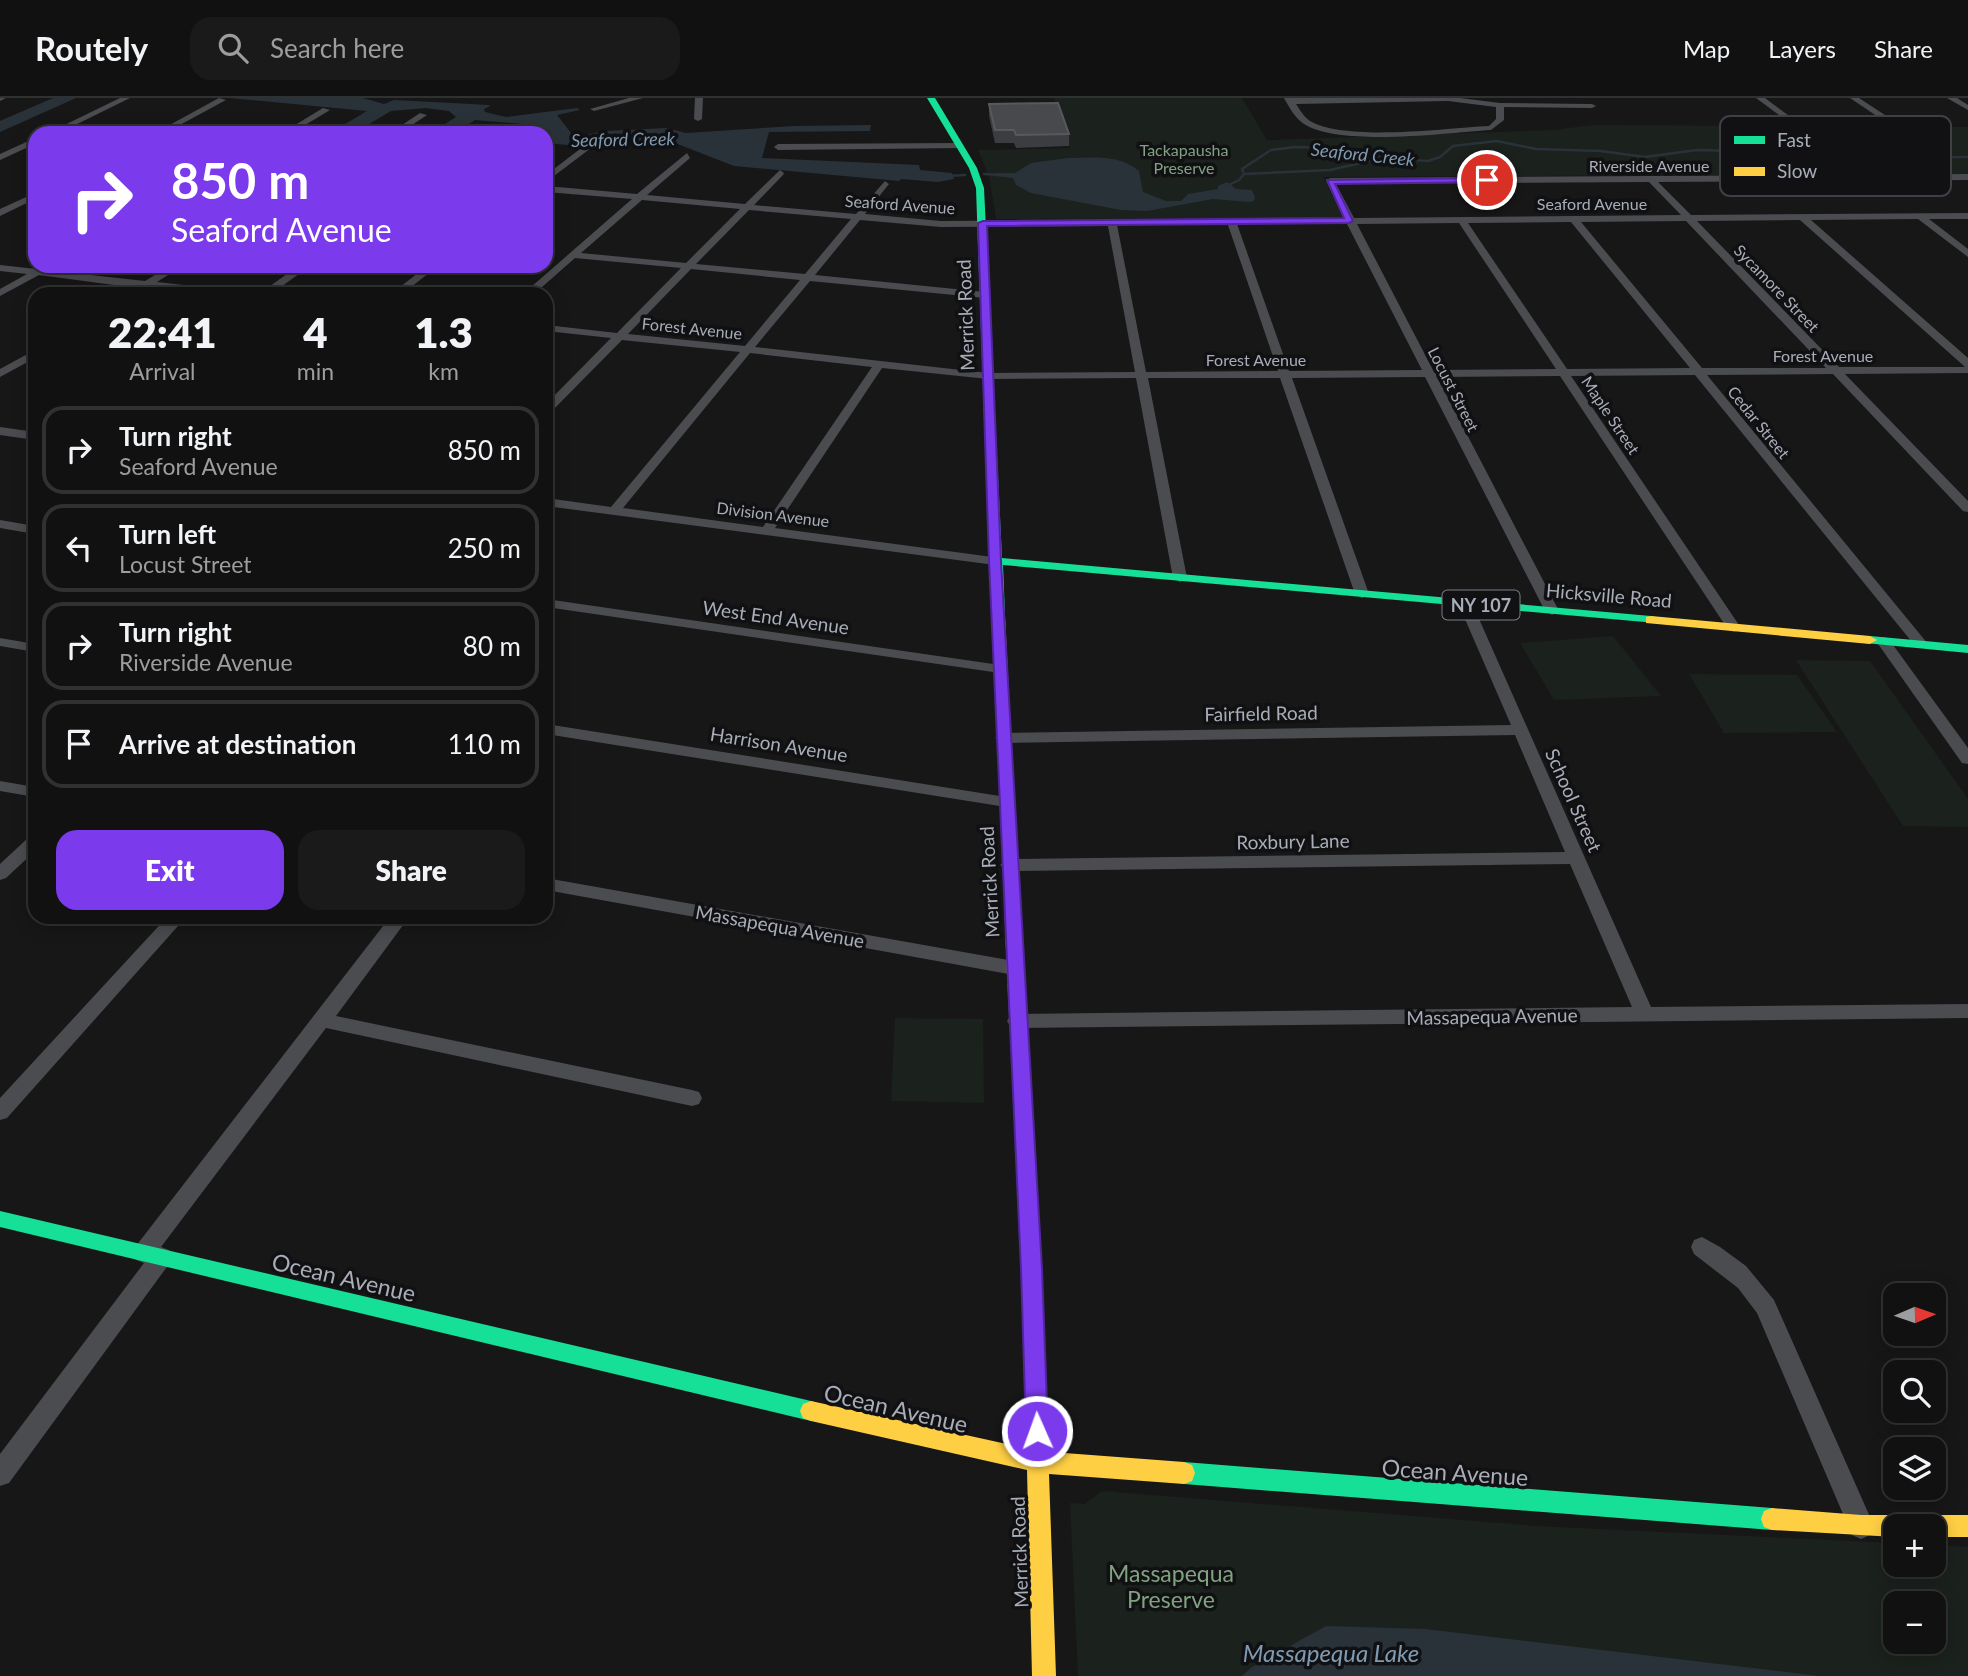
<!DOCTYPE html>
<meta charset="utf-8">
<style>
:root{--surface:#111;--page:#1a1a1a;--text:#f1f3f6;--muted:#9c9d9f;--line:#303131;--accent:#7c3aed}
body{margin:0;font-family:Lato,sans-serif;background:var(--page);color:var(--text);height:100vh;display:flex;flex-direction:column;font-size:26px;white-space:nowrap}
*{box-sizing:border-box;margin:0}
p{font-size:23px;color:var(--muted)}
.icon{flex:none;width:38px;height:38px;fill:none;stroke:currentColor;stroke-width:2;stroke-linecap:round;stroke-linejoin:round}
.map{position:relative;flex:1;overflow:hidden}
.sheet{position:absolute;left:28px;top:189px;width:525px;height:637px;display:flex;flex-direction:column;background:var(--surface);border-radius:21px;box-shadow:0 4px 18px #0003,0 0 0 2px var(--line)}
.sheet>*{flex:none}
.guide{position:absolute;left:28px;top:28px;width:525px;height:147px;border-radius:21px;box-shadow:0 4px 18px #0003,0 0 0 2px var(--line);background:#7c3aed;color:#fff;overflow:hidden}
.needle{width:46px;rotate:88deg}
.tools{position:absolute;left:1883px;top:1185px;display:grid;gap:14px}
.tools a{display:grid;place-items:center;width:63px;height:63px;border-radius:14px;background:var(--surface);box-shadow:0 4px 18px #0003,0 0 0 2px var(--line);font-size:35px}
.pin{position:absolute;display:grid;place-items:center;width:60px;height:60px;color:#fff;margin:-30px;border:4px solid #fff;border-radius:50%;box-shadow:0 2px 7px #0007}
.me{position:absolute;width:77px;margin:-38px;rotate:358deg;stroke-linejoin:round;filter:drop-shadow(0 0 5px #0008)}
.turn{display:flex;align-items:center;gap:24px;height:147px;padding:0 28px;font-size:32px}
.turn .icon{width:91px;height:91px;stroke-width:2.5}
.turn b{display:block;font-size:49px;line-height:60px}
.eta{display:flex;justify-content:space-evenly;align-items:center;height:119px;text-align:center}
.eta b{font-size:42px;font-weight:800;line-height:49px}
.primary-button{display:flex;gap:14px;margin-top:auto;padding:14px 28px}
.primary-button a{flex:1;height:80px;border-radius:21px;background:var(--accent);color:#fff;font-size:28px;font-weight:800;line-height:80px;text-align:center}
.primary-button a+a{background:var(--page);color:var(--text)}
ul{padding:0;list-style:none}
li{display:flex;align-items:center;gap:21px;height:88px;margin:0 14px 10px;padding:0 14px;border:4px solid var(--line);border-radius:21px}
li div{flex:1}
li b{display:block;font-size:26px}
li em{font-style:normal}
header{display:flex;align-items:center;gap:42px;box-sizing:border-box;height:98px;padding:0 35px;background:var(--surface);border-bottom:2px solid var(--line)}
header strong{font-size:33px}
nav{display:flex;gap:38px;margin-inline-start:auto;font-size:24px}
.search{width:490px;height:63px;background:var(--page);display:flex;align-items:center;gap:18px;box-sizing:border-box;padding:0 24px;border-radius:21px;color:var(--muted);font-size:26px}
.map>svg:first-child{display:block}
</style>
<header>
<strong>Routely</strong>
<div class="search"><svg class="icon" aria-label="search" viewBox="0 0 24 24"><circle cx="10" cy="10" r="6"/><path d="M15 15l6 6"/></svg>Search here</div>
<nav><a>Map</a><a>Layers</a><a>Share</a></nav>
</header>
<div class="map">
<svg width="1968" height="1578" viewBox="0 0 1968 1578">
<rect width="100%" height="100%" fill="#171717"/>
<g fill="#1b211c" fill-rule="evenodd">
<path d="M1054,0H1242L1267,42L1553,32L1593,27L1968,29V76L1323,79L1344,120L996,121L989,79L978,52L1070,50Z"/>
<path d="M1613,538L1661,598L1554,602L1520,545Z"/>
<path d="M1796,562L1870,563L1968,701V729L1903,728Z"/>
<path d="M1689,576L1797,577L1837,634L1724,635Z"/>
<path d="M895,920L983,921L984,1005L891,1003Z"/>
<path d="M1102,1393L1537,1428L1895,1445V1466H1934V1447L1968,1449V1578H1078L1070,1405L1085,1406ZM1895,1505H1934V1544H1895Z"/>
</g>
<g fill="#2a3239">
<path d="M53,0H76L0,34V23Z"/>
<path d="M230,0H363L384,6L394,2L489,7L490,8L484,11L485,14L506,19L577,10L580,12L557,17L574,39L606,33L667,30L686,35L794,28L871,27L870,33L769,34L762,60L919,67L920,72L952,75L954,81L938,84L901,81L899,83L734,68L675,45L646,43L578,48L546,45V35H537L535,27L475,22L456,35H431L456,19L449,13L426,10L391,13L354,35H330L367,13Z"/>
<path d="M1068,60C1092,60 1119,56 1139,73L1143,94L1166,103H1181L1188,96L1218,91V88L1227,84L1236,91L1252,92L1255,99L1254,103L1250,104L1213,101L1147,113L1121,112L1031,95L1016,87L1013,80L995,78V75H1015L1031,65Z"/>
<path d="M1326,1528L1425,1531L1819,1578H1242L1252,1569Z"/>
</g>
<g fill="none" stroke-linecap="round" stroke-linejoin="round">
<g stroke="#2a3239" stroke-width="2.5">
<path d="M984,76L1001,77"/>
<path d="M1244,76L1330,72L1379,61"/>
<path d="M948,78L965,77"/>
<path d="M1225,89L1239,82L1244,76L1242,71L1271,52L1295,49L1339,50L1382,60L1428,63L1440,59L1453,48L1497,43L1536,51L1601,53L1645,59L1697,52L1770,54L1823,49L1878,60L1968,59"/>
</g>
<g fill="#4b4c50" fill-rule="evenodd">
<path d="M0,0H6L0,3Z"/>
<path d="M120,0H130L59,35H48Z"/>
<path d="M219,0L226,2L165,35H155Z"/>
<path d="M629,0H643L594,13L590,11Z"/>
<path d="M695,0H703L702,21L698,23L694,21Z"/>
<path d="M1284,0H1460L1500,5L1592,6L1596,8L1592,10L1504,9V22L1491,32C1446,35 1341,49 1304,26C1295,20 1289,9 1284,0ZM1448,3L1496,9V21L1489,28C1446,30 1346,44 1310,23C1304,19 1300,12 1296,6Z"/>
<path d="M1756,0H1765L1800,26L1796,28L1720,27L1723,23H1787Z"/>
<path d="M1850,0H1859L1897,25L1890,27Z"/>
<path d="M1947,0H1957L1968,7V12Z"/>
<path d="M323,10L330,12L292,35H282Z"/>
<path d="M420,15L427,17L400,35H390Z"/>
<path d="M507,27L514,29L506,35H496Z"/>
<path d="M35,40V46L0,62V56Z"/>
<path d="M960,45L963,50L778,52L774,49L778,46Z"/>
<path d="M584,48L591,50L546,84V77Z"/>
<path d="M687,55L690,60L647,97L745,106L780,72L784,75L783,77L754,107L856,116L885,83L889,86L865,116L941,123L1344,120L1326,83L1330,80L1968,76V82L1658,84L1691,117L1968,115V121H1929L1968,151V159L1918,121L1811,122L1968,260V275L1845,276L1968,403V414L1963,413L1833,276L1707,277L1928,546L1926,549H1916L1695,277L1571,278L1741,530L1734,534L1727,530L1560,278L1437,279L1559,513L1552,517L1545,513L1425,279L1292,280L1369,496L1362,500L1355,496L1280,280H1148L1187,480L1180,484L1173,480L1136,280L988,281L882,270L775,430L1000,460V466L995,467L546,408V400L611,409L740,254L622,242L550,315L546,317V306L611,240L546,233V227L617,235L681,170L575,160L534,196H523L632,101L546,94V88L637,96ZM1649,84L1681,117L1354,120L1336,86ZM642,102L740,111L686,165L581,155ZM749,112L851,121L805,176L696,166ZM860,122L941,129L1108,128L1135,274L988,275L755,249L810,183L985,200L990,197L985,194L815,177ZM1800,122L1964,268L1965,269H1839L1697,123ZM1686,123L1826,270H1702L1581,124ZM1571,124L1690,270L1567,271L1468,125ZM1459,125L1556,271L1433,272L1357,126ZM1237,126H1347L1422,272L1289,273ZM1117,127H1228L1278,273L1146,274ZM691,171L800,182L745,248L628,236ZM750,255L872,269L763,429L623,410Z"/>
<path d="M35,95V101L0,118V111Z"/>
<path d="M0,167L145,183L170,168H182L157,184L236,193L241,196L144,191L39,177L0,198V191L27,176L0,173Z"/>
<path d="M298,168H310L271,196H259Z"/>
<path d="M427,168H438L402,196H391Z"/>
<path d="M35,252V260L0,279V271Z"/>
<path d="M0,329L35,334V342L0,337Z"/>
<path d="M0,422L35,428V436L0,430Z"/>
<path d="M546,501L1000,567L1007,571L1000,575L546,509Z"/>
<path d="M1465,501L1472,505L1651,909L1968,906V920L1017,930L1010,928L1007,923L1010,918L1017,916L1632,909L1570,766L1009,773L1000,767L1009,761L1565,754L1515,637L1003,645L995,640L1003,635L1511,627L1458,505Z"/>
<path d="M1883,539L1888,540L1968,650V666L1962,665L1876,543Z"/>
<path d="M0,540L35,546V554L0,548Z"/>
<path d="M546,626L1006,699L1014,704L1006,709L546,636Z"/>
<path d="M0,683L35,689V699L0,693Z"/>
<path d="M35,737V753L6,780L0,782V766L29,739Z"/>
<path d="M546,780L1014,863L1021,865L1023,870L1021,875L1014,877L546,792Z"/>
<path d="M167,819H186L7,1020L0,1022V1000Z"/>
<path d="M390,819H409L336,918L692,992L699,994L702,1000L699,1006L692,1008L326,930L161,1149L169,1152L172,1159L169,1166L9,1385L0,1388V1356L144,1165L136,1162L133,1155L136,1148Z"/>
<path d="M1702,1139L1720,1149L1746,1168L1774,1202L1874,1428L1870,1437L1861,1441L1852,1437L1757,1215L1738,1190L1694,1156L1691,1149L1694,1142Z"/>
</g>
<g fill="#16e098" fill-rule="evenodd">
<path d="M927,0H935L977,70L984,90L1002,460L1651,518L1656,519V525L1003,467L1005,518L1004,521H994L989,463L976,90L969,70Z"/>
<path d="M1870,538L1968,547V555L1865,545L1863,542Z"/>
<path d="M1015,871L1021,873L1023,877L1042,1171L1049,1371L1046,1379L1038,1382L1030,1379L1027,1371L1022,1171L1007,877L1009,873Z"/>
<path d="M0,1113L811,1303L819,1306L822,1313L819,1320L811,1323L0,1129Z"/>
<path d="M1184,1364L1772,1410L1780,1413L1783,1421L1780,1429L1772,1432L1184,1386L1176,1383L1173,1375L1176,1367Z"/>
</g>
<g fill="#ffcf43" fill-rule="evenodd">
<path d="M999,514L1005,518L1023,877L1021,881H1009L1007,877L993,518Z"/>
<path d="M1651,518L1870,538L1877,542L1870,546L1646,525V519Z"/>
<path d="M811,1303L1038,1353L1184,1364L1192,1367L1195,1375L1192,1383L1184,1386L1049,1376L1056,1578H1032L1027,1372L811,1323L803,1320L800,1313L803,1306Z"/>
<path d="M1772,1410L1861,1417H1968V1439H1934V1428H1895V1439L1772,1432L1764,1429L1761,1421L1764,1413Z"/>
</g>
</g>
<path fill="#3c3d40" d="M989,6L1069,36V48L1016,50L1014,45H995L989,18Z"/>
<path fill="#48494d" stroke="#57595e" stroke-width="2" d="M1058,5L1069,36L1016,37L1014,32H995L989,6Z"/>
<path fill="#7c3aed" stroke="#51269a" stroke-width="2" d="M1487,80L1490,84L1335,86L1353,123L1349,125L987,128L1001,463L1042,1171L1048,1333L1044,1340L1037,1343L1029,1340L1026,1333L1021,1171L989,463L978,125L983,123L1344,120L1327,82Z"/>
<g text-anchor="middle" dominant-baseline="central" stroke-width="7" stroke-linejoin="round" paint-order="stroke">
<g font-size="16" fill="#7fa381" stroke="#111113">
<text x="1184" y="51">Tackapausha<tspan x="1184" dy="18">Preserve</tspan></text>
</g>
<g font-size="16" fill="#a8adb8" stroke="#111113">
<text x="1649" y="67">Riverside Avenue</text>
<text x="1592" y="105">Seaford Avenue</text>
<text transform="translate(900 106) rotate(4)">Seaford Avenue</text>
<text transform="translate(1777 190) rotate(46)">Sycamore Street</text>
<text transform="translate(692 230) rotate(6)">Forest Avenue</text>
<text x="1823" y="257">Forest Avenue</text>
<text x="1256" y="261">Forest Avenue</text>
<text transform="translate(1454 291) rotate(63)">Locust Street</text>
<text transform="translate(1611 317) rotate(56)">Maple Street</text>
<text transform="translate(1759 324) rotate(51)">Cedar Street</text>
<text transform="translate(773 416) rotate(7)">Division Avenue</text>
</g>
<g font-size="18" font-style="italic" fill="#7f9bb3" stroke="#111113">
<text transform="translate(623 41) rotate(-1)">Seaford Creek</text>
<text transform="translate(1363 56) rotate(6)">Seaford Creek</text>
</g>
<rect fill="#111113" stroke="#7b7e86" stroke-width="2" x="1442.5" y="492.5" width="77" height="29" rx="5"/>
<g font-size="18" font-weight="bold" fill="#a8adb8">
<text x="1481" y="507">NY 107</text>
</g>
<g font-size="19" fill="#a8adb8" stroke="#111113">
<text transform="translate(965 217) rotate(-92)">Merrick Road</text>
<text transform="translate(1609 497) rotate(5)">Hicksville Road</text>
<text transform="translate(776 519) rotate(8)">West End Avenue</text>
<text transform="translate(1261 615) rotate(-1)">Fairfield Road</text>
<text transform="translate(779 646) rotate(9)">Harrison Avenue</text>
<text transform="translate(1574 702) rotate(66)">School Street</text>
<text transform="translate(1293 743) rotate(-1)">Roxbury Lane</text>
<text transform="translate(989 784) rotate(-93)">Merrick Road</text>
<text transform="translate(780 828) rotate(10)">Massapequa Avenue</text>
<text transform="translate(1492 918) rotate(-1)">Massapequa Avenue</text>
<text transform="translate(1019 1454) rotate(-92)">Merrick Road</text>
</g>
<g font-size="23" fill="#a8adb8" stroke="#111113">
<text transform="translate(344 1179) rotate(13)">Ocean Avenue</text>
<text transform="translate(896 1310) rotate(13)">Ocean Avenue</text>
<text transform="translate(1455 1374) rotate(4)">Ocean Avenue</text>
</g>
<g font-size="23" fill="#7fa381" stroke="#111113">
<text x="1171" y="1475">Massapequa<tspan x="1171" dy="26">Preserve</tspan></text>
</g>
<g font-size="24" font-style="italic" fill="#7f9bb3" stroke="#111113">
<text x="1331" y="1554">Massapequa Lake</text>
</g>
</g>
<rect x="1720" y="18" width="231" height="80" rx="10" fill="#111113" stroke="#3e4045" stroke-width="2"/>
<rect x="1734" y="38" width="31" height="8" fill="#16e098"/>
<rect x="1734" y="69" width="31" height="9" fill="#ffcf43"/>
<g font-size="19" fill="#a8adb8">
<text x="1777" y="49">Fast</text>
<text x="1777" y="80">Slow</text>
</g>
</svg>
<div class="tools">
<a><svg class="needle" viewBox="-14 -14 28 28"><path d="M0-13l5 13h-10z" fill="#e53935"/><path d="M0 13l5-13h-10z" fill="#9c9d9f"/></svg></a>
<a><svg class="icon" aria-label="search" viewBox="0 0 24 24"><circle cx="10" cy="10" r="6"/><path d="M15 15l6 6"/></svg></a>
<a><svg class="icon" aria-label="layers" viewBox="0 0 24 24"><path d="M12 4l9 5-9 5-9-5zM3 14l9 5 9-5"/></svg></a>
<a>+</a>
<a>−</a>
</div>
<div class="pin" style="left:1487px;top:82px;background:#d93025"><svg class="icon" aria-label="arrive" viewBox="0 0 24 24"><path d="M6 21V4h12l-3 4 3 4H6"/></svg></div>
<svg class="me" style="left:1037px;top:1333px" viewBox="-20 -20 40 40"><circle r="17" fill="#7c3aed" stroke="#fff" stroke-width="3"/><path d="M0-11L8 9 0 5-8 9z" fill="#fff"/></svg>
<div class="guide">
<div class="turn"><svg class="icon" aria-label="right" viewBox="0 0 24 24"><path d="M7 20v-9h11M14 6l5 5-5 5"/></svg><div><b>850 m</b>Seaford Avenue</div></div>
</div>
<section class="sheet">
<div class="eta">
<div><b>22:41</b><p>Arrival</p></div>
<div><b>4</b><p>min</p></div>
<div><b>1.3</b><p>km</p></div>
</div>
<ul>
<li><svg class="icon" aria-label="right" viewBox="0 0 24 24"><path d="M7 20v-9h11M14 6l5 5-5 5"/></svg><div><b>Turn right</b><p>Seaford Avenue</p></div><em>850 m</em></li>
<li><svg class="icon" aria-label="left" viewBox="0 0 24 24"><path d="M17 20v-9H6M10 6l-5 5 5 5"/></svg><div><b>Turn left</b><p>Locust Street</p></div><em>250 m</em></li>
<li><svg class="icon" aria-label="right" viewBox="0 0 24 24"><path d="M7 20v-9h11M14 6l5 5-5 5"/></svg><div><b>Turn right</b><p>Riverside Avenue</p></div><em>80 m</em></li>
<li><svg class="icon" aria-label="arrive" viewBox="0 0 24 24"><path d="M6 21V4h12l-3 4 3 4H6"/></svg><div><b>Arrive at destination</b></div><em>110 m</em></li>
</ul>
<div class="primary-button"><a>Exit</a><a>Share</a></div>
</section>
</div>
